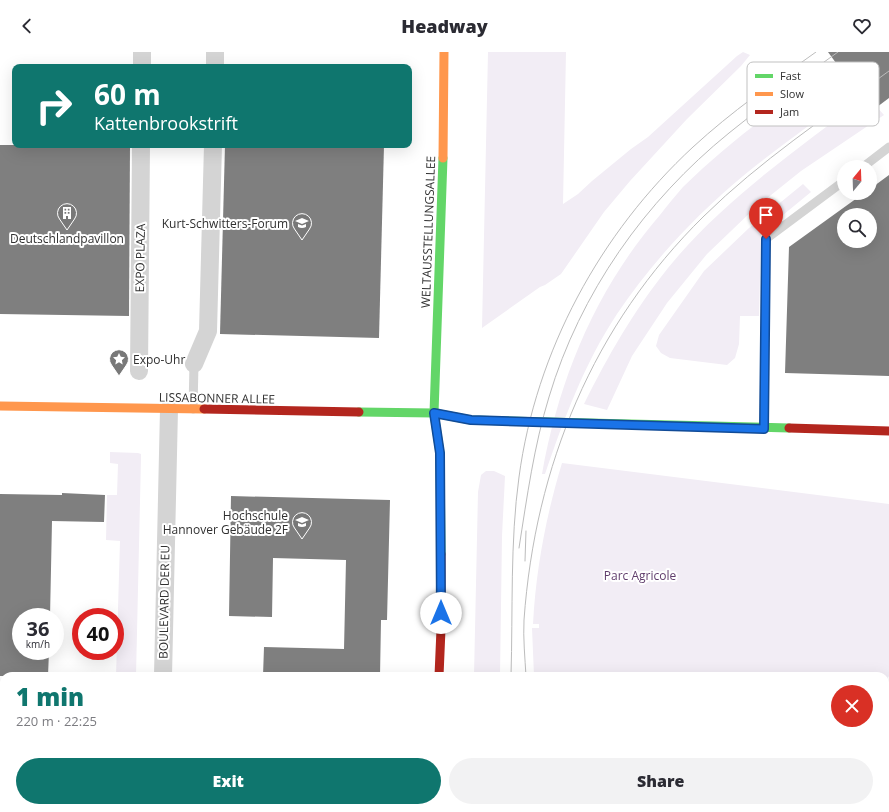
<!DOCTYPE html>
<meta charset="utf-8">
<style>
:root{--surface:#fff;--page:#f2f2f3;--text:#2b2b33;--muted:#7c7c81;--accent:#0f766e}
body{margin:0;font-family:"Open Sans",sans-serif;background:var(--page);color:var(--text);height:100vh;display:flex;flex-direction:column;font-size:15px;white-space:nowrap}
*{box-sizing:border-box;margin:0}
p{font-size:13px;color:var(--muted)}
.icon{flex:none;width:22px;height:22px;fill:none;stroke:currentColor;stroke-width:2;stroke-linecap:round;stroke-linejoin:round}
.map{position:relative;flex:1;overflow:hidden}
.side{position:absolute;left:0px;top:620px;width:889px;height:140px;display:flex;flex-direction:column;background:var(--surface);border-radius:12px 12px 0 0;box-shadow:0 4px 16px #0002}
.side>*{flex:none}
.top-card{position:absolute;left:12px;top:12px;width:400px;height:84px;border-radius:8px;box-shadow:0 4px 16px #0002;background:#0f766e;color:#fff;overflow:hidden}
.needle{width:26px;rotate:19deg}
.fabs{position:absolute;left:837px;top:108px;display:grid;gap:8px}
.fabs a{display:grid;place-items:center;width:40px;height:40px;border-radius:50%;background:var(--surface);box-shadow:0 4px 16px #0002;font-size:20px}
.speed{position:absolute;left:12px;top:556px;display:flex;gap:8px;font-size:20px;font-weight:700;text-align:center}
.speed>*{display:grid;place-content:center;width:52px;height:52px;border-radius:50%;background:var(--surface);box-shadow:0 4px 16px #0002;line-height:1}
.speed small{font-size:10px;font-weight:400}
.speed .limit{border:6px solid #d22;background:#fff;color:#111}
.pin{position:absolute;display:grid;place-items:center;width:34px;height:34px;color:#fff;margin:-41px -17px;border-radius:50% 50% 50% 0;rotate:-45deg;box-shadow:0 0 4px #0007}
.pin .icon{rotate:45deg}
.me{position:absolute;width:44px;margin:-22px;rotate:0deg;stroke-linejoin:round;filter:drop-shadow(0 0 3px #0008)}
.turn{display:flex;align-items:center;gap:14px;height:84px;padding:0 16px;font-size:18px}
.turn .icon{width:52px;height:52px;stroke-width:2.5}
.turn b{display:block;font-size:28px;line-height:34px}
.round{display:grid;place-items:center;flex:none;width:42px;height:42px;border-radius:21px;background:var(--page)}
.head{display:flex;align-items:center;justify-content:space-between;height:68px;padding:0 16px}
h1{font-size:24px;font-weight:800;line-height:30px;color:var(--accent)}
.primary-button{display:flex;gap:8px;margin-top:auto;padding:8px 16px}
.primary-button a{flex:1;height:46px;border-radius:24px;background:var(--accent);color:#fff;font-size:16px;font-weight:800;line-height:46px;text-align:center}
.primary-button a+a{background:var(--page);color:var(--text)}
header{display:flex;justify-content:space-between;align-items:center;height:52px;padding:0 16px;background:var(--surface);font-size:18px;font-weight:800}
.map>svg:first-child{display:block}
</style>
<header><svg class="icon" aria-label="back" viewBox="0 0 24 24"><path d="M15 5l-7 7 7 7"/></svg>Headway<svg class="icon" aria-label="heart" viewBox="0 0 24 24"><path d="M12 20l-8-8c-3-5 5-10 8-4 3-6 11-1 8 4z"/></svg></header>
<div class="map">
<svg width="889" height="760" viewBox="0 0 889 760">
<rect width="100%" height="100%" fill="#fff"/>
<g fill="#f2edf5">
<path d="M488,0H566L563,152L578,142L592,129L631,97L648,85L737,4L743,0L750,3L741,14L687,67L630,129L604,160L561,222L545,233L540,235L482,276Z"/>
<path d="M832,16L807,45L850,38L852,42C816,69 778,95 743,124C695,164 652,210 617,262C584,312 564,367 545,422H542C559,326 596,237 660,163C667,154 675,144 683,135C729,90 780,53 832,16Z"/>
<path d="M867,44L884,63L801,119L755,156L707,202L667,251L632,304L607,358L584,352C609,302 633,260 668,216C724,147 798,97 867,44Z"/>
<path d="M803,132L811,140L761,181L759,264H740L739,292L735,306L727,313L670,306L661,301L656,294L659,283L704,219L749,176Z"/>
<path d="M110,400L138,401L141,402V406L136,624H116L120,489L106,488L107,443H117L118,412L110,411Z"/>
<path d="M562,411L889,452V624L885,631V624H534L532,576H539V572H533C536,517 546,464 562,411Z"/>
<path d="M486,419H494L505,424L502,484L500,624H474L478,440L481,423Z"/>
<path d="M549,756H879L886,760H550Z"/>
</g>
<g fill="#7f7f7f" fill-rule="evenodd">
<path d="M828,0H889V46L877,55L859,34L825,51L793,60L836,11Z"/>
<path d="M0,93H130L129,264L0,262Z"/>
<path d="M225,93H384L379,286L220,282Z"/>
<path d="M889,123V324L785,321L789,195L864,141H870V137ZM844,163H870V189H844Z"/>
<path d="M62,441L105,443L104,470L52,469L50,565H21V599H49L48,624H0V442L62,443Z"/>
<path d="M231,444L390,448L387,568H381L380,624H263L264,595L344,597L346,508L273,506L272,565L229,564Z"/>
</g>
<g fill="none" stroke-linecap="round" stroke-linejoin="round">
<g stroke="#d4d4d4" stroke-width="9">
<path d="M863,115L889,95"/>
<path d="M193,357L194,312"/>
<path d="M764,376L766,187L844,129"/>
<path d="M0,745H4"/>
</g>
<g stroke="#d4d4d4" stroke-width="18">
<path d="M142,15V0"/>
<path d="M215,15V0"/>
<path d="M194,312L208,279L213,93"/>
<path d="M139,319L141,93"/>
<path d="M163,624L169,357"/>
<path d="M885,726L889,729"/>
<path d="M160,760V756"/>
<path d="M436,760V756"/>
</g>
<g stroke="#63d668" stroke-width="9">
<path d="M359,360L434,361L471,368L789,376"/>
<path d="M441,502L440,401L434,361L443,106"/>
</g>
<g stroke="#ff974d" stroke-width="9">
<path d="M443,106L444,0"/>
<path d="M0,354L204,357"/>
</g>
<g stroke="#b3261e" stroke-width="9">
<path d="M204,357L359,360"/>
<path d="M789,376L889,379"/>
<path d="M439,624L441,577V502"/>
</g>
<g stroke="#bcbcbc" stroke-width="1">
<path d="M519,496C527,445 534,394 549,345C580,241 645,149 729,81C764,52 801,27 838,0"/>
<path d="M525,509L526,479"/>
<path d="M511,624C513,558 510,490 519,425C536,299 600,181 693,95C731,60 774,30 816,0"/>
<path d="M526,624C525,606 523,586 524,568C535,414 593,273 704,164C760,109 826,65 889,19"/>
<path d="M541,756L542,760"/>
<path d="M509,760V756"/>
<path d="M520,760V756"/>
<path d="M533,760V756"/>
</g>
</g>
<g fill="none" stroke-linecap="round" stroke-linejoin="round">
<defs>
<path id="route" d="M441,561L440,401L434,361L471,368L764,377L766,187"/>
</defs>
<use href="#route" stroke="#114b97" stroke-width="10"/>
<use href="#route" stroke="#1a73e8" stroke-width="7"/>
</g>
<defs>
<symbol id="building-pin" viewBox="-11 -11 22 30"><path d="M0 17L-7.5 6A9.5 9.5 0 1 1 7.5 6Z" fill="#787878" stroke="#fff"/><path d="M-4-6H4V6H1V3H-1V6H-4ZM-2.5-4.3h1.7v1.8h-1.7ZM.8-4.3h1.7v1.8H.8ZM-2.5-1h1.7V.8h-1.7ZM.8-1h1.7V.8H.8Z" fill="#fff"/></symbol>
<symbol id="university-pin" viewBox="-11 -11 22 30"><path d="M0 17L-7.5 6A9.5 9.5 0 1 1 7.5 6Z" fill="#787878" stroke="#fff"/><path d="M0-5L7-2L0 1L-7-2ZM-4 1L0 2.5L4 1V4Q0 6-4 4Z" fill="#fff"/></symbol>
<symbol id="sight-pin" viewBox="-11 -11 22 30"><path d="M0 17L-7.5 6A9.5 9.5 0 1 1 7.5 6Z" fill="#787878" stroke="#fff"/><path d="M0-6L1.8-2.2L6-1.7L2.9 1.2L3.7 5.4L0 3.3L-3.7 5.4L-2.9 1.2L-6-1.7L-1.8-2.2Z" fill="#fff"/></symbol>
</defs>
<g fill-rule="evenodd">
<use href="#building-pin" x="56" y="150" width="22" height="30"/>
<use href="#university-pin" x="291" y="160" width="22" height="30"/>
<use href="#sight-pin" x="108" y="296" width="22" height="30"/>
<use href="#university-pin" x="291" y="459" width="22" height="30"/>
</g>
<g text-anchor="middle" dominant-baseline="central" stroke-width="4" stroke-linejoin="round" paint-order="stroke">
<g font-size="12" fill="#303030" stroke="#fff" text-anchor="end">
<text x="288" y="171">Kurt-Schwitters-Forum</text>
<text x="67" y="186" text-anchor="middle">Deutschlandpavillon</text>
<text x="133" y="307" text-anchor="start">Expo-Uhr</text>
<text x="288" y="463">Hochschule<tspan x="288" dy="14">Hannover Gebäude 2F</tspan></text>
</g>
<g font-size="12" fill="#303030" stroke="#fff">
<text transform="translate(428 180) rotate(-88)">WELTAUSSTELLUNGSALLEE</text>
<text transform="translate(140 206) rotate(-89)">EXPO PLAZA</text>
<text transform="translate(217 346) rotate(1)">LISSABONNER ALLEE</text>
<text transform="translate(164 550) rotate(-89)">BOULEVARD DER EU</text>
</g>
<g font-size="12" fill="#603d6c" stroke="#fff">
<text x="640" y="523">Parc Agricole</text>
</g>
</g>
<rect x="747" y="10" width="132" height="64" rx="6" fill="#fff" stroke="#c1c1c1" stroke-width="1"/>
<rect x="755" y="22" width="18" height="4" fill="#63d668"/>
<rect x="755" y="40" width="18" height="4" fill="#ff974d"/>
<rect x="755" y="58" width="18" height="4" fill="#b3261e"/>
<g font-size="11" fill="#303030">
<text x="780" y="28">Fast</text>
<text x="780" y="46">Slow</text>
<text x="780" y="64">Jam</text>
</g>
</svg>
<div class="fabs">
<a><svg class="needle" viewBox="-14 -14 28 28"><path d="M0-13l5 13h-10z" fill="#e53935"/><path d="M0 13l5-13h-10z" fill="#7c7c81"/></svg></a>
<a><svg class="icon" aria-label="search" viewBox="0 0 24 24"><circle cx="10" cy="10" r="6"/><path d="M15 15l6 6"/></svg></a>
</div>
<div class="speed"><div>36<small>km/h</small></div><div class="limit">40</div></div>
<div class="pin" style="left:766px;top:187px;background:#d93025"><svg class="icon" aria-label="arrive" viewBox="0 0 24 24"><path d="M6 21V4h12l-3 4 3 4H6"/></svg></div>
<svg class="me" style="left:441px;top:561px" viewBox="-20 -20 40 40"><circle r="19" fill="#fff"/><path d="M0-13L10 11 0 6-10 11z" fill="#1a73e8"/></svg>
<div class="top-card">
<div class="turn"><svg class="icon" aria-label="right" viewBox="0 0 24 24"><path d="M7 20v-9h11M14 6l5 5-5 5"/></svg><div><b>60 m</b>Kattenbrookstrift</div></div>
</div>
<section class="side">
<div class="head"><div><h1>1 min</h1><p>220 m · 22:25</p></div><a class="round" style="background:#d93025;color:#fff"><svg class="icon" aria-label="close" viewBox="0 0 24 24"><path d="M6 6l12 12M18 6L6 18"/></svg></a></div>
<div class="primary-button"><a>Exit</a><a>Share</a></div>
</section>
</div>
